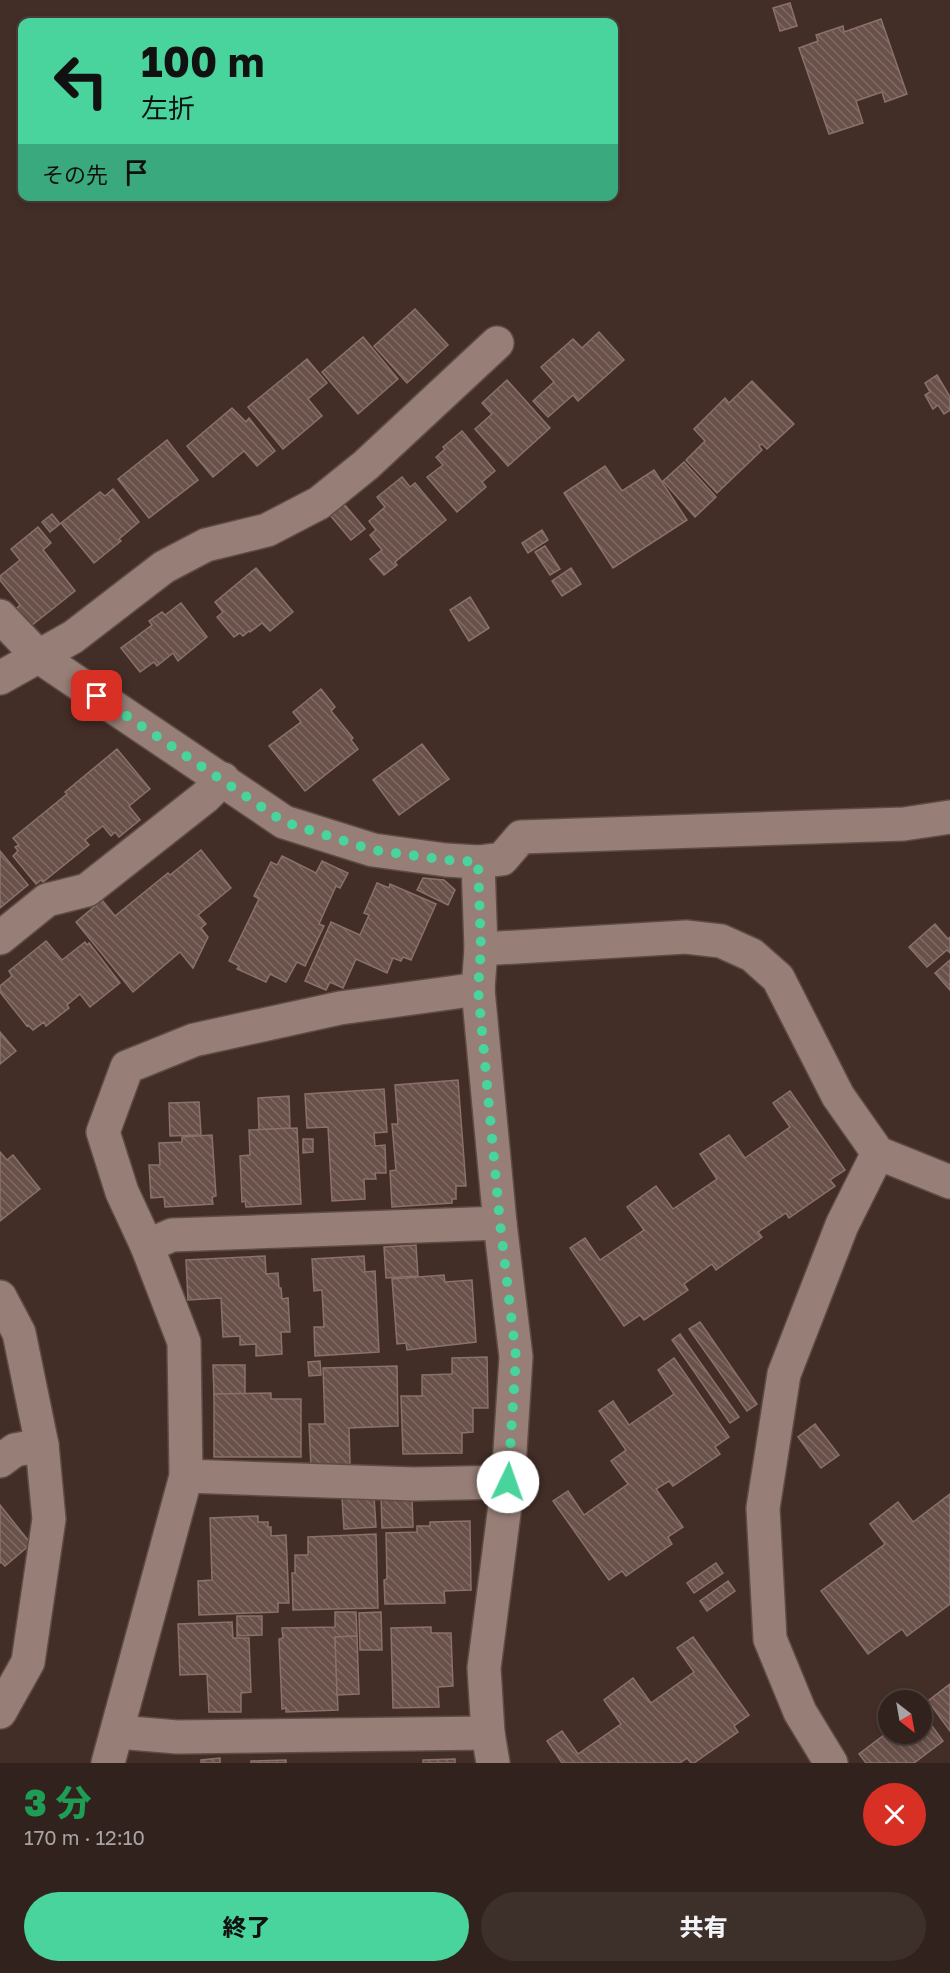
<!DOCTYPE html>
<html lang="ja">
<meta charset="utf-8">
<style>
:root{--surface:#32221d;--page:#3d2f2a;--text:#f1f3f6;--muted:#a8a4a4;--line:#4d3f3b;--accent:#49d49d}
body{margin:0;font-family:"Golos Text","Noto Sans JP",sans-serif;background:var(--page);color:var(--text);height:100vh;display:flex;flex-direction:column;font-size:22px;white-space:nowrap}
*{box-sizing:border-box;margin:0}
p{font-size:20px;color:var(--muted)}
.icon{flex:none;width:33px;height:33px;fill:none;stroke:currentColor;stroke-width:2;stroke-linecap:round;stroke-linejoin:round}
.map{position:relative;height:1763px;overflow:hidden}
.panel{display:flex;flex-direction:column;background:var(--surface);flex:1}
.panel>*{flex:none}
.hud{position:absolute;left:18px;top:18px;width:600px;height:183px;border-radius:12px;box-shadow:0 3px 9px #0003,0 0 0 2px var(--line);background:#49d49d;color:#111;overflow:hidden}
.needle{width:39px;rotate:149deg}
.fabs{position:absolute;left:878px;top:1690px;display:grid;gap:12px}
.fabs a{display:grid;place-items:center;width:54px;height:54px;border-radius:50%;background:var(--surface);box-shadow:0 3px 9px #0003,0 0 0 2px var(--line);font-size:30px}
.pin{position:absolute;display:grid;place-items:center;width:51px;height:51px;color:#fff;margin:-26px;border-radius:12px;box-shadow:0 3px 9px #0006}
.me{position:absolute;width:66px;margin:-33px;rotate:3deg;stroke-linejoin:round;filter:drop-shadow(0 0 4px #0008)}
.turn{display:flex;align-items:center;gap:21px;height:126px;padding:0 24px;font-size:27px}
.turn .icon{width:78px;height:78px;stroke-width:2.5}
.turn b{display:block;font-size:42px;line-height:51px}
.then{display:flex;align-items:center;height:57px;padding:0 24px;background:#0003;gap:12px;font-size:22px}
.round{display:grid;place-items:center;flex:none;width:63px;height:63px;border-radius:32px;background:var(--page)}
.overview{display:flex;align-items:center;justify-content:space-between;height:102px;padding:0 24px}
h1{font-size:36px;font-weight:800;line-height:45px;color:#1e9e55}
.action{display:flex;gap:12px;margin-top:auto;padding:12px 24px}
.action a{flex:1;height:69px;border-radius:36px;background:var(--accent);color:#111;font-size:24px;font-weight:800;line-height:69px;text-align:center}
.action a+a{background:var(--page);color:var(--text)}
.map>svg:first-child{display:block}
</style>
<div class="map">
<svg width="950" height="1763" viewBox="0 0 950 1763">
<defs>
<pattern id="building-back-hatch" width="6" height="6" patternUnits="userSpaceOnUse" patternTransform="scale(1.5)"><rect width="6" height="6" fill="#69514a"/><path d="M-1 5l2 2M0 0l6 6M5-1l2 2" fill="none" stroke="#7f6a64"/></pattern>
</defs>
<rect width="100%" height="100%" fill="#432e27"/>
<g fill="url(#building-back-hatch)" stroke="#8a7169" stroke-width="1.5">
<path d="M790,3L797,26L780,31L773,8Z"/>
<path d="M881,19L907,94L885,102L882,92L856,101L863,123L829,134L799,48L818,41L816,35L843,26L844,32Z"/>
<path d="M415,309L448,345L407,383L374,346Z"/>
<path d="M599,332L624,360L578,401L573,395L548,417L533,401L554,382L541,367L573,339L582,348Z"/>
<path d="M363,337L398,379L358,414L322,372Z"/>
<path d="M307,359L327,383L308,399L322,416L283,449L248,407Z"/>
<path d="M937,375L950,397V410L944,414L938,405L933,409L925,395L930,392L925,383Z"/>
<path d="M507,380L550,428L508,466L475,429L492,414L482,403Z"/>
<path d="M752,381L794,424L767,449L762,444L759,446L762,450L717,493L686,460L705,441L694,429L725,398L729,403Z"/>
<path d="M232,408L246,422L249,418L275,451L257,466L244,451L213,477L187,446Z"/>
<path d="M462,431L495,471L482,482L486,487L457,512L427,477L443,465L436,457L445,449L443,447Z"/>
<path d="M167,440L198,480L149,518L118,479Z"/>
<path d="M684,462L716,497L695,517L663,481Z"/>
<path d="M605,466L622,491L654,470L687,520L613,568L564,493Z"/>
<path d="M402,477L410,487L415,483L446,520L395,562L397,565L384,575L370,559L382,550L370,535L376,530L369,521L385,507L377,497Z"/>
<path d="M113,489L139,522L119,539L121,541L94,563L61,523L100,492L105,496Z"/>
<path d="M344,504L365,529L351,540L330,515Z"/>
<path d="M52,514L60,524L50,532L42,522Z"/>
<path d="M38,527L51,543L43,550L75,591L31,626L17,608L20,605L0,580V576L20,560L11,549Z"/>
<path d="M542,530L548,540L528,553L522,543Z"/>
<path d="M545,546L560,569L550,575L535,552Z"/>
<path d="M256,568L293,612L270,631L262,623L250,632L249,631L243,636L240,633L234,637L217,617L223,612L215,602Z"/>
<path d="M571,568L581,584L562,596L552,581Z"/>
<path d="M470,597L489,628L469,641L450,610Z"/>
<path d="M181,603L207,637L178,661L173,653L157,666L154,662L140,672L121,648L152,625L149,621L162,612L165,615Z"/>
<path d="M321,689L335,707L331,711L353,738L351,740L358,749L305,791L269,746L301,722L293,712Z"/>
<path d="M422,744L449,779L399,815L373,780Z"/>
<path d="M117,749L150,789L129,806L140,820L119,837L115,832L111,836L103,826L85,840L89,845L43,882L41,880L36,884L13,856L18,851L15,847L19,845L13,838L67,794L65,792Z"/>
<path d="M201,850L231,888L198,915L206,924L201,928L208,937L193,968L180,952L133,992L76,922L102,900L115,916L168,873L170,875Z"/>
<path d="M0,851L28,885L0,908Z"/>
<path d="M282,856L316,873L322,861L348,873L340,888L336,886L319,924L324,926L305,966L297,962L286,982L270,974L266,982L237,969L239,966L229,961L259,899L254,896L271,862L277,865Z"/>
<path d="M423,878L444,880L455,890L448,905L417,890Z"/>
<path d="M377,883L389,888L390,884L436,904L411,960L403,957L401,961L393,958L387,973L356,959L343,988L330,982L326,990L305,981L331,922L360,935L369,915L364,913Z"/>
<path d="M935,924L948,939L950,937V953L947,950L927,967L909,947Z"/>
<path d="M46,941L62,960L85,942L87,945L89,943L120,983L90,1007L80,994L67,1005L69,1008L46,1026L44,1022L33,1030L28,1025L27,1026L0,992V986L12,976L9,971Z"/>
<path d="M950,960V990L935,973Z"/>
<path d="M0,1032L16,1051L0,1064Z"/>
<path d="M458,1080L466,1186H456V1199H452V1203L392,1207L390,1171L396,1170L392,1124H398L395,1085Z"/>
<path d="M384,1089L387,1132L374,1133L375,1146L385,1145L386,1173H375L376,1179H364L365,1199L332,1201L328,1127L307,1128L305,1094Z"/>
<path d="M790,1091L845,1170L830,1180L835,1186L789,1218L786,1213L758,1232L762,1237L716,1270L712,1264L684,1284L688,1290L644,1320L640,1315L624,1326L570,1248L585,1238L600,1260L644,1230L627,1207L656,1186L673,1209L717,1179L700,1154L729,1135L745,1158L790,1127L773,1103Z"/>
<path d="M289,1096L290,1128L259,1130L258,1098Z"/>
<path d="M199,1102L201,1135L170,1136L169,1103Z"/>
<path d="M297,1128L301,1204L246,1207L245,1201L242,1202L240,1156L250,1155L249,1130Z"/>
<path d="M212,1135L216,1196L212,1197L213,1204L165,1207L164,1197L151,1198L149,1165H160L159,1143L182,1142V1137Z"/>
<path d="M303,1139H313V1152L303,1153Z"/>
<path d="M0,1152L7,1160L13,1155L40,1189L0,1221Z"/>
<path d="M416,1245L418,1276L386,1278L384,1247Z"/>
<path d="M265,1256L266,1274L278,1273L279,1288H281L282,1299L288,1298L290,1332H281L282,1354L256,1356V1344L240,1345V1336L223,1337L221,1298L188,1300L186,1260Z"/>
<path d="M364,1256L365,1272L375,1271L379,1352L315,1356L314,1327H324L322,1290L314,1291L312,1259Z"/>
<path d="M444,1275L445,1282L472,1280L476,1342L407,1350L406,1343L397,1344L392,1279Z"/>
<path d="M700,1322L757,1404L747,1411L689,1329Z"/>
<path d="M680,1334L739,1417L730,1423L672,1340Z"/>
<path d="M487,1357L488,1408H473V1432L462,1433V1453L403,1454L401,1396H422V1375L452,1374V1358Z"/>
<path d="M674,1358L729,1437L715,1447L720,1454L673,1486L669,1481L656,1489L683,1527L668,1537L672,1544L626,1576L622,1571L609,1580L553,1501L568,1491L584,1515L628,1484L611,1461L626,1450L599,1411L613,1401L629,1425L674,1394L658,1370Z"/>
<path d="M320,1361L321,1375L309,1376L308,1362Z"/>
<path d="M213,1365H245V1394H214Z"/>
<path d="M397,1366L398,1426L349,1428L350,1465L311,1467L309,1424H325L323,1368Z"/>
<path d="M271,1393V1399H301V1457H214V1394Z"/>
<path d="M815,1424L839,1455L821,1468L798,1437Z"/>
<path d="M950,1494V1604L907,1636L902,1629L868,1654L821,1591L885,1544L870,1524L898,1502L913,1522Z"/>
<path d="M374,1497L376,1527L344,1529L342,1498Z"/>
<path d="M412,1497L413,1527L382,1528L381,1498Z"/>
<path d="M0,1505L31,1544L5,1566L1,1562L0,1563Z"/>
<path d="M258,1516V1522H268V1527H271V1536L286,1535L289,1603H278V1612L199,1615L198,1581L212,1580L210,1518Z"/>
<path d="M470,1521L471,1590L444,1591L445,1603L385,1604L384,1580L387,1579L386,1533L417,1532V1526H430V1522Z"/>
<path d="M376,1534L378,1608L293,1610L292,1573H295V1555H308V1537Z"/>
<path d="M716,1563L723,1573L694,1593L687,1583Z"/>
<path d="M728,1581L735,1591L707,1611L700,1601Z"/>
<path d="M335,1612H356L357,1636L335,1637L338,1710L286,1712V1708L282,1709L279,1639L283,1638L282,1628L335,1627Z"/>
<path d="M381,1612L382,1650H360L359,1613Z"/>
<path d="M237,1616H262V1635L237,1636Z"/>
<path d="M232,1622L233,1638H249L251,1692L241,1693V1712H209L207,1674L180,1675L178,1624Z"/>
<path d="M431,1627V1633H451L453,1686L438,1687L439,1707L393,1708L391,1628Z"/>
<path d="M357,1636L359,1694L337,1695L335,1637Z"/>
<path d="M693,1637L749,1715L734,1726L738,1732L694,1763H691L687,1758L680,1763H562L547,1741L562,1731L578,1754L621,1724L604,1700L633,1678L651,1703L694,1672L677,1648Z"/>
<path d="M950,1684V1731L928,1701Z"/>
<path d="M921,1711L943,1741L914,1763H866L859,1754L888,1732V1734H921Z"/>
<path d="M220,1758V1763H201V1760Z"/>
<path d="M455,1759V1763H423V1760Z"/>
<path d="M286,1760V1763H251V1761Z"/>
</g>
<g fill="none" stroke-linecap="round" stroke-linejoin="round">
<defs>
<g id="minor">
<path d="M0,616L38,656L284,822L373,850L446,860L478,862L502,859L521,837L904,824L950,817"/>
<path d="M0,678L73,637L164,567L206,545L267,530L319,503L366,465L497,343"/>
<path d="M478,862L481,949L478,989L500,1223L516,1357L508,1482L484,1668L488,1733L493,1763"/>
<path d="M0,938L47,900L87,890L205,797L223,779"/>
<path d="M481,949L686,937L721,941L752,955L778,978L838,1096L878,1153L950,1182"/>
<path d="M147,1246L172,1235L500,1223"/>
<path d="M0,1297L19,1333L42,1445"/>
<path d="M0,1461L15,1450L42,1445L49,1519L28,1662L0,1712"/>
<path d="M186,1476L414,1484L508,1482"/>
<path d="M118,1732L177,1737L488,1733"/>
<path d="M108,1763L186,1476L184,1342L147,1246L122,1192L103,1132L127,1067L194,1040L340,1008L478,989"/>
<path d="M831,1763L800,1712L770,1639L763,1508L784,1374L842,1225L878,1153"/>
</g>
</defs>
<use href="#minor" stroke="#5e4b46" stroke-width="36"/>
<use href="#minor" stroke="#977e76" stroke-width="33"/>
</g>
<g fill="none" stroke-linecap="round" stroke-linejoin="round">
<path stroke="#49d49d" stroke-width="10" stroke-dasharray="0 18" d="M97,696L284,822L373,850L446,860L478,862L481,949L478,989L500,1223L516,1357L508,1482"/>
</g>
</svg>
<div class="fabs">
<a><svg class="needle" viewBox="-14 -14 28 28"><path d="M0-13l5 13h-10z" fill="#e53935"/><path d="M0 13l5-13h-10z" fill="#a8a4a4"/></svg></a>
</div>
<div class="pin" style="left:97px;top:696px;background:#d93025"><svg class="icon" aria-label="arrive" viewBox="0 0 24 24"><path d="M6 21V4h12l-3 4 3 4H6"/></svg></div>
<svg class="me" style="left:508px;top:1482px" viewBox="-20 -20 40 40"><circle r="19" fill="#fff"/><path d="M0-13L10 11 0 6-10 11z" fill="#49d49d"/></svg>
<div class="hud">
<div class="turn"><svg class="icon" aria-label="left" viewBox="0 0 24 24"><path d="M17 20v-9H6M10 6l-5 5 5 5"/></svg><div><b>100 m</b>左折</div></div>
<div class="then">その先<svg class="icon" aria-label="arrive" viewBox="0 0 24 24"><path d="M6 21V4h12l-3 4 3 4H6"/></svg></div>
</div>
</div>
<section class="panel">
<div class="overview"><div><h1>3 分</h1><p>170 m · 12:10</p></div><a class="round" style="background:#d93025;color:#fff"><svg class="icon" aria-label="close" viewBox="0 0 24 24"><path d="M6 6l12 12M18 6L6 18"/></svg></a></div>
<div class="action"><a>終了</a><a>共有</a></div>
</section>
